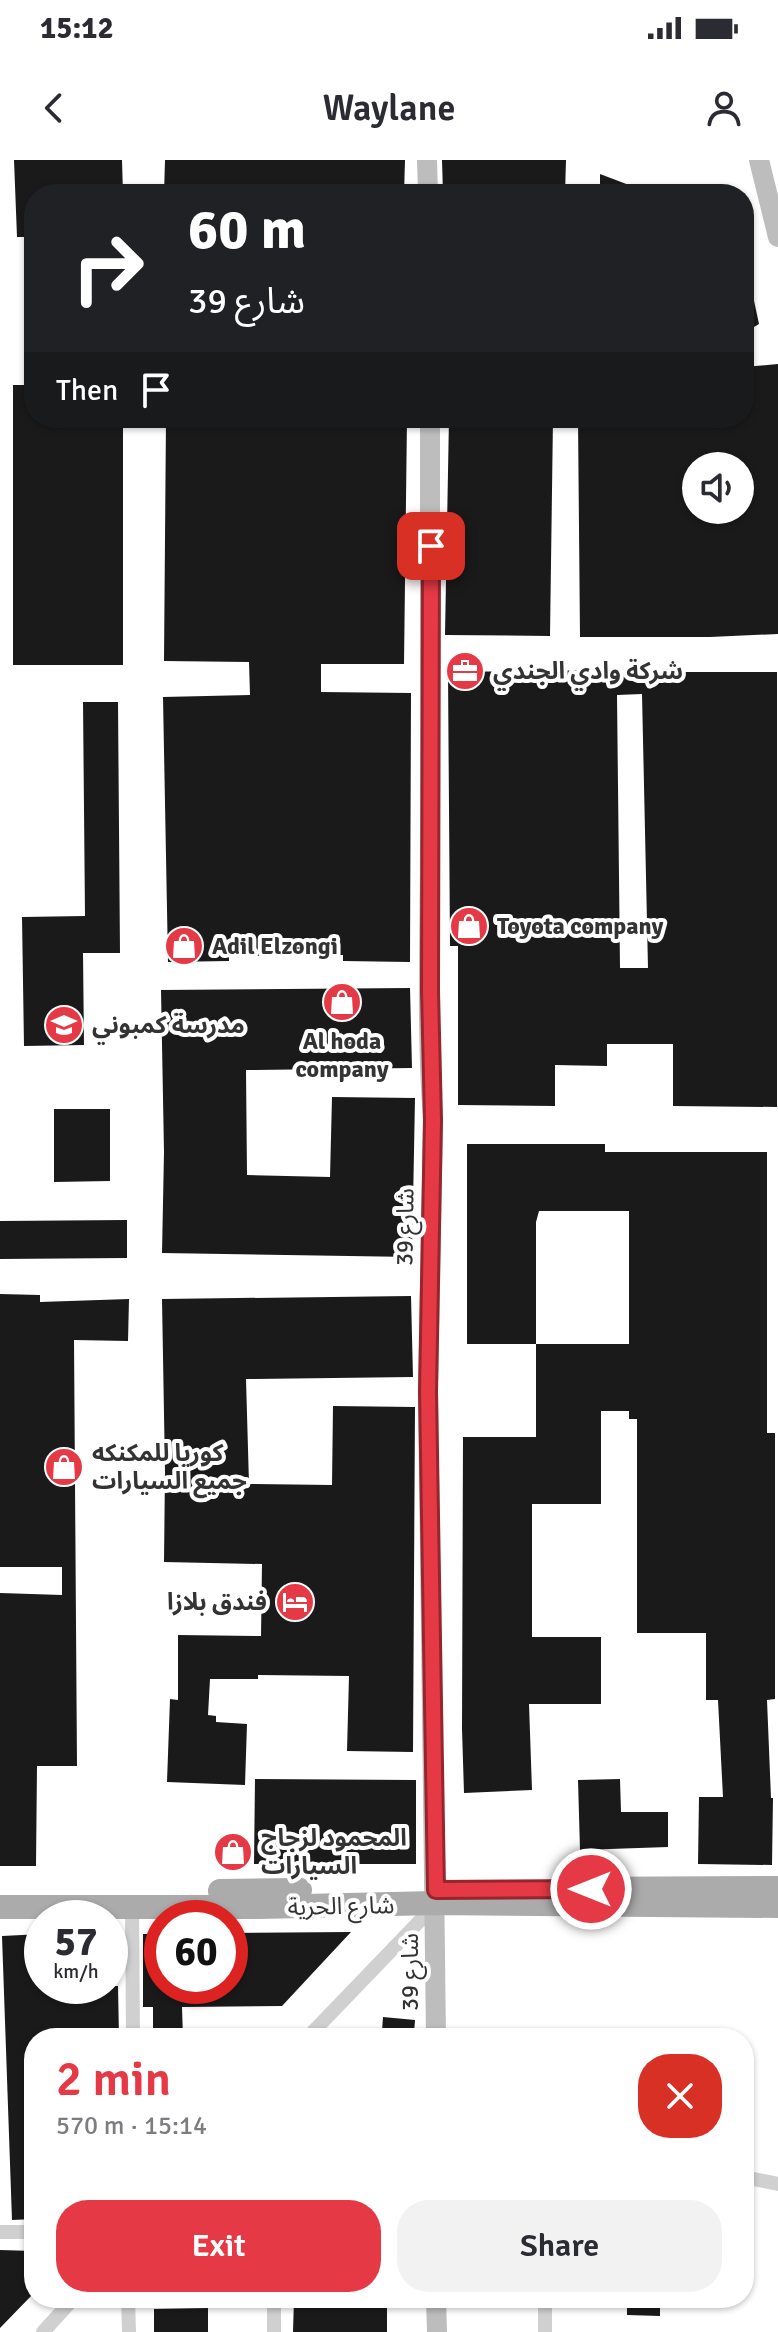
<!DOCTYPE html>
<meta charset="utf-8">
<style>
:root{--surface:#fff;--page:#f2f2f3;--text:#2b2b33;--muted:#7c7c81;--accent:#e63946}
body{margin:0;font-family:Signika,"Noto Sans Arabic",sans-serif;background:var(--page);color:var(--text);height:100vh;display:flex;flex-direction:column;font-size:30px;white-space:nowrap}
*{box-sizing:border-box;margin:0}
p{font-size:26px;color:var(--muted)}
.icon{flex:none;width:44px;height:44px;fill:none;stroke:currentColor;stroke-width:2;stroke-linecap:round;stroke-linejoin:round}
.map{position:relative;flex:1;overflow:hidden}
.panel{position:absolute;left:24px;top:1868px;width:730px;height:280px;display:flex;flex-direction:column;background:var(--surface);border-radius:32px;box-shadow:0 2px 6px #0004}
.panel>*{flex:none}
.top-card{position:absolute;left:24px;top:24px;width:730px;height:244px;border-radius:32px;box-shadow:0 2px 6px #0004;background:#202124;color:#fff;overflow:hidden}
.fabs{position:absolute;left:682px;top:292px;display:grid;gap:16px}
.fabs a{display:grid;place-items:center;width:72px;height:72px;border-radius:50%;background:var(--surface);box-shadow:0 2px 6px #0004;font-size:40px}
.speed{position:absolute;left:24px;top:1740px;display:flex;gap:16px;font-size:40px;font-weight:700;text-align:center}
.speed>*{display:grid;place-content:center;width:104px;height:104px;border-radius:50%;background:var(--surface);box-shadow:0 2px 6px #0004;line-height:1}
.speed small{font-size:20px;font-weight:400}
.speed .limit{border:12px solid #d22;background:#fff;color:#111}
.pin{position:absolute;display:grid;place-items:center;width:68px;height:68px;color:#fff;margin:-34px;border-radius:16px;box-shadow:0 4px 12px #0006}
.me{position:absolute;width:88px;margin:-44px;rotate:270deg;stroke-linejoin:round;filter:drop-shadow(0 0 6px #0008)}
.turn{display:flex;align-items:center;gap:28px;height:168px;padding:0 32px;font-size:36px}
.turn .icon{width:104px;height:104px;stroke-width:2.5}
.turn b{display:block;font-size:56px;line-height:68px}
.then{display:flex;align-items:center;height:76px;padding:0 32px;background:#0003;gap:16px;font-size:30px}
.round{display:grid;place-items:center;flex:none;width:84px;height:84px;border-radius:32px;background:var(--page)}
.headline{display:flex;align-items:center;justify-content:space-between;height:136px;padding:0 32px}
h1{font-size:48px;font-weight:600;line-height:60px;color:var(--accent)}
.primary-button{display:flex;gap:16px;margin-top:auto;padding:16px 32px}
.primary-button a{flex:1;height:92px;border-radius:32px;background:var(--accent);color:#fff;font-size:32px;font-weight:600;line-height:92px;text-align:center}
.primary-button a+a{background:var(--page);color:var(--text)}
.status{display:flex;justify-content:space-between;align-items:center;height:56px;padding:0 40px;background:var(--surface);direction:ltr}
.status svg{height:22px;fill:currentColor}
header{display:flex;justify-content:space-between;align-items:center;height:104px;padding:0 32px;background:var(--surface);font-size:36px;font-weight:600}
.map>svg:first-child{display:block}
</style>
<div class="status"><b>15:12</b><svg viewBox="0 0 49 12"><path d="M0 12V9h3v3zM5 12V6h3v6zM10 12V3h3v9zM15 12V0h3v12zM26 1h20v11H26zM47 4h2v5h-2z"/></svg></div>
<header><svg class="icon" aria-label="back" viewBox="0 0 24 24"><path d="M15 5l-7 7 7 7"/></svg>Waylane<svg class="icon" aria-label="person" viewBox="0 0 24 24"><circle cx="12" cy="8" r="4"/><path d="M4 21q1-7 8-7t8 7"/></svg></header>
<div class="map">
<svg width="778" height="2172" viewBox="0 0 778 2172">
<rect width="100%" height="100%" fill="#fff"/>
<g fill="#1a1a1a" fill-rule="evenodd">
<path d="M14,0H122L123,34H34V77H17Z"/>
<path d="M165,0H405L404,34H164Z"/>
<path d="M442,0H566L565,34H443Z"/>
<path d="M600,14L650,33V34H600Z"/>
<path d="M750,122L759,164L744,173V123Z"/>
<path d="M778,204V474L710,477H580L578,258H744V207ZM691,306H740V350H691Z"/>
<path d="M13,225H34V258H123V505H13Z"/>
<path d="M166,258H407L404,504H321V532L411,533L410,802L343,801V795L229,796V801L168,802L163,537L250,535L249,502L164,501Z"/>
<path d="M449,258H553L550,476L445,475Z"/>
<path d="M617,510V512H777V947L673,946V884H607V906L555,905V946L458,945V786H450L448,512ZM642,534L648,808H620L617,535Z"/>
<path d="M83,542H118L120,793H83L84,885L24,886L22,757L85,756Z"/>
<path d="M410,828L412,908L246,910L247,1015L330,1017L332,937L415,938L412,1097L162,1093L164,992L161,830Z"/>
<path d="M54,949H110V1021L54,1022Z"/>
<path d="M467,984H605V992H767V1273H775V1539L767,1540L771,1638H773L772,1705L698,1704L699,1637H723L718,1540H706V1473H637V1259H629V1251H601V1344H532V1477H601V1544H529L532,1630L464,1633L462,1569L463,1277H536V1184H467ZM539,1051H629V1184H536V1062Z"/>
<path d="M127,1060V1098L0,1099V1061Z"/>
<path d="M0,1134L40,1135V1142L129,1139L128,1181L74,1180L77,1606H37L36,1706H0V1433L62,1435V1407H0Z"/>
<path d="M411,1136L413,1217L246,1219L249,1324L332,1325L333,1246L415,1247L413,1592L347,1591L349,1516L258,1515V1519H210L208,1555L216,1556V1562L247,1564L245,1625L167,1622L170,1539L178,1540V1475L261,1476L262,1404L164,1402L165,1312L162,1139Z"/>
<path d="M255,1619L416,1620V1704H254Z"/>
<path d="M620,1619L621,1652H668V1687L580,1690L578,1620Z"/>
<path d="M351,1772L282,1846L182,1847L183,1878H153V1847H143V1774H162V1826H230V1773Z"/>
<path d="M42,1774V1826H118L119,1878H34V2059L12,2060L2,1776Z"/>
<path d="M383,1857L415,1860L414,1874L382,1871Z"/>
<path d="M0,2090L34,2091V2133L0,2168Z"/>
<path d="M294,2138H380V2147H387V2172H293Z"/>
<path d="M627,2138H660V2156L627,2155Z"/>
<path d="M208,2148V2172H154V2149Z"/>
</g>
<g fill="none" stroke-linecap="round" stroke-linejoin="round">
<g stroke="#d0d0d0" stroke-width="14">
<path d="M132,1746L133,1878"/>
<path d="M307,1878L436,1744"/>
<path d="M744,2017L778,2024"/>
<path d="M0,2072H34"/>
<path d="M128,2138L129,2172"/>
<path d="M274,2138V2172"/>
<path d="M43,2172L74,2138"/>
<path d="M545,2172V2138"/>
</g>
<g stroke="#bdbdbd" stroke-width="20">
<path d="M427,0L428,34"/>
<path d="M759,0L778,77"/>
<path d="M430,258C431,399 431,540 430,682C430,774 426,868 433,960L428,1231L436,1878"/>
<path d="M436,2138L437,2172"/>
</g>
<g stroke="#ababab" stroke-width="24">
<path d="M560,1729L778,1728"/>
<path d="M220,1731L300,1730"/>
<path d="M0,1747H259L436,1743L778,1746"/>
</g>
</g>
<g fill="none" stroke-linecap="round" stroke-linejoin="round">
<defs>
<path id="route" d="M431,386L430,831L433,960L428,1231L436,1730L591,1729"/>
</defs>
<use href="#route" stroke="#96252e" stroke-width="20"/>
<use href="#route" stroke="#e63946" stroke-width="14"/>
</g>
<defs>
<symbol id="office-disc" viewBox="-11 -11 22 22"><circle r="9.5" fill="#e63946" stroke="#fff"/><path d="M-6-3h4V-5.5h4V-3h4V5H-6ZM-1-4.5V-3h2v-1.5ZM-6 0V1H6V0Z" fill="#fff"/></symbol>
<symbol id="shop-disc" viewBox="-11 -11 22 22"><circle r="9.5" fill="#e63946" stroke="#fff"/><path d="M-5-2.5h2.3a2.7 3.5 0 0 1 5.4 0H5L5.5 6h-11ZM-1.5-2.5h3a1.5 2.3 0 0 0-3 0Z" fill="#fff"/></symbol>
<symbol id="school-disc" viewBox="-11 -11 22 22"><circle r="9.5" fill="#e63946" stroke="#fff"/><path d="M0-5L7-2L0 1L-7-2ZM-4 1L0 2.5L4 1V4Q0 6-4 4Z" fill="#fff"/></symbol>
<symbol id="hotel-disc" viewBox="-11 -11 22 22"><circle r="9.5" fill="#e63946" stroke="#fff"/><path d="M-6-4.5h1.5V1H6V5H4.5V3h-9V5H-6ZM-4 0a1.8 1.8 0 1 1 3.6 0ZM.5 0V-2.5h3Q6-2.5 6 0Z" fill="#fff"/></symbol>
</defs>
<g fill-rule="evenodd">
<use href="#office-disc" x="443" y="489" width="44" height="44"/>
<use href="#shop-disc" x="447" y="744" width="44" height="44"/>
<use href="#shop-disc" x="162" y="764" width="44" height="44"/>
<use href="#shop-disc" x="320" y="820" width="44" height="44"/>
<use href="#school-disc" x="42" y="843" width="44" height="44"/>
<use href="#shop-disc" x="42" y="1285" width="44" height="44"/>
<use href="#hotel-disc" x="273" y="1420" width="44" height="44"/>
<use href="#shop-disc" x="211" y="1670" width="44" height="44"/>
</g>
<g text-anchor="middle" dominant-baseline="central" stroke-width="8" stroke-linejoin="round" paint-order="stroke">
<g font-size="24" font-weight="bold" fill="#333" stroke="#fff" text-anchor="start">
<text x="493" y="511">شركة وادي الجندي</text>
<text x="497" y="766">Toyota company</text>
<text x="212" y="786">Adil Elzongi</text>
<text x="92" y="865">مدرسة كمبوني</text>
<text x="342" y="881" text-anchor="middle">Al hoda<tspan x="342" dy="28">company</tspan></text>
<text x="92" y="1293">كوريا للمكنكه<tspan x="92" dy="28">جميع السيارات</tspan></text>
<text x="267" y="1442" text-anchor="end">فندق بلازا</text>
<text x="261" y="1678">المحمود لزجاج<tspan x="261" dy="28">السيارات</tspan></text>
</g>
<g font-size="24" fill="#333" stroke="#fff">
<text transform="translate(405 1067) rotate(-89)">شارع 39</text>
<text transform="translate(341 1746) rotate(-1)">شارع الحرية</text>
<text transform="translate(410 1812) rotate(-90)">شارع 39</text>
</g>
</g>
</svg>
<div class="fabs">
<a><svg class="icon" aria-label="sound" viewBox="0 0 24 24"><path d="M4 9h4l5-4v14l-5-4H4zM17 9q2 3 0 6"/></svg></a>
</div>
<div class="speed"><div>57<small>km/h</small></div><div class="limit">60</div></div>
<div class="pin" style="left:431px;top:386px;background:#d93025"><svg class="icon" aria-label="arrive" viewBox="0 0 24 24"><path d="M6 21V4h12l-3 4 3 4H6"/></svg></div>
<svg class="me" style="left:591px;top:1729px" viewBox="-20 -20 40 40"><circle r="17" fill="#e63946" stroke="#fff" stroke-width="3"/><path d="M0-11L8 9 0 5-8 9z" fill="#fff"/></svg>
<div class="top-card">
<div class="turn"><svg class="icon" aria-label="right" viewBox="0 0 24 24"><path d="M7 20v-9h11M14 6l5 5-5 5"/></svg><div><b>60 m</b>شارع 39</div></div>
<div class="then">Then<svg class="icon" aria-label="arrive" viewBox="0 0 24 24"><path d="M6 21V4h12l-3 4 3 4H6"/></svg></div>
</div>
<section class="panel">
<div class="headline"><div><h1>2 min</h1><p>570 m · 15:14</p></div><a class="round" style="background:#d93025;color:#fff"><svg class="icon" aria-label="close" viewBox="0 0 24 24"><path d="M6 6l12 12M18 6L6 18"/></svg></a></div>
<div class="primary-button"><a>Exit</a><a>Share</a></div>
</section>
</div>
